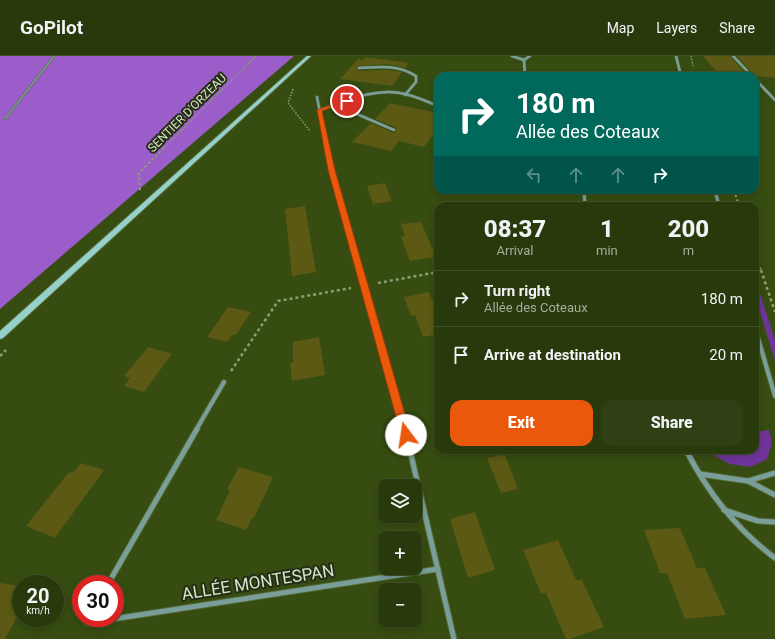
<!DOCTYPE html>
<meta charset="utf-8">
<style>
:root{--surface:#28390c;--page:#304015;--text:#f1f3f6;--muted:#a5ac9d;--line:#44532d;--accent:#ea580c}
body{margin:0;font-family:Roboto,sans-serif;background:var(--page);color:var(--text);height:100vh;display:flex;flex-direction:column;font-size:15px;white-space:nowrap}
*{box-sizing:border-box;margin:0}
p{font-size:13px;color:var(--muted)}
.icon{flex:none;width:22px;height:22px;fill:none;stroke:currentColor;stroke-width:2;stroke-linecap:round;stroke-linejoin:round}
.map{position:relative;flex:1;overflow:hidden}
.sheet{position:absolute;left:434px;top:146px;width:325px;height:252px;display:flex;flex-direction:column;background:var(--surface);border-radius:12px;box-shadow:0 2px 6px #0003,0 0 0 1px var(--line)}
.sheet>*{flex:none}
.banner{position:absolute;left:434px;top:16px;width:325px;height:122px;border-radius:12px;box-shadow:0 2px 6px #0003,0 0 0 1px var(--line);background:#00695c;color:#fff;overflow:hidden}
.buttons{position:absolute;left:378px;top:423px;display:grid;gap:8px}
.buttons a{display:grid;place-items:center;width:44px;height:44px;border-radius:8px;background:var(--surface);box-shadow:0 2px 6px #0003,0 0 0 1px var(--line);font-size:20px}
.speed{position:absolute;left:12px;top:519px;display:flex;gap:8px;font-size:20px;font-weight:700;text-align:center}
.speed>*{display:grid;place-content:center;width:52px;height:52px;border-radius:50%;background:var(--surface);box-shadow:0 2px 6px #0003,0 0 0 1px var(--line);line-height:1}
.speed small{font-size:10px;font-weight:400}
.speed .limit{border:6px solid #d22;background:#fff;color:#111}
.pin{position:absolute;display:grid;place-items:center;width:34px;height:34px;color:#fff;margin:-17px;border:2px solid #fff;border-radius:50%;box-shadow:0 1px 4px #0007}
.me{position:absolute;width:44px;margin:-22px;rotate:346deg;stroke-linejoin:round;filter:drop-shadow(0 0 3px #0008)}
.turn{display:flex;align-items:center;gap:14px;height:84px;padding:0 16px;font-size:18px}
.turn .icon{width:52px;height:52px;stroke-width:2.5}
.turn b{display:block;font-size:28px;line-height:34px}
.lanes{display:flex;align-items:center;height:38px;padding:0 16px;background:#0003;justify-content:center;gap:20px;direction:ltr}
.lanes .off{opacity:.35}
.eta{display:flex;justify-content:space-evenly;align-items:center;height:68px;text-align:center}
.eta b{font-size:24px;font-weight:800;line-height:28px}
.primary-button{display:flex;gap:8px;margin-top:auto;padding:8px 16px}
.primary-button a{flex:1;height:46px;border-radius:12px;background:var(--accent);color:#fff;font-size:16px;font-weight:800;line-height:46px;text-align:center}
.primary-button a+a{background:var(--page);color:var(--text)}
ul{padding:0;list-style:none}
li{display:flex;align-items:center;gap:12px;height:56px;padding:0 16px;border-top:1px solid var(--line)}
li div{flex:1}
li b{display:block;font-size:15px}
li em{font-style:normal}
header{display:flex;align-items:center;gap:24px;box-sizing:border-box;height:56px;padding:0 20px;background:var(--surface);border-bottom:1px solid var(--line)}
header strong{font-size:19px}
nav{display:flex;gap:22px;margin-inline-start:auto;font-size:14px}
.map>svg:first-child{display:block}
</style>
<header>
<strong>GoPilot</strong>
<nav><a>Map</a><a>Layers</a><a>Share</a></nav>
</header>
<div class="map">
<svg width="775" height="583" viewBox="0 0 775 583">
<rect width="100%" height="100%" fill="#364c10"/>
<g fill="#6f3499">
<path d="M755,222L775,284V305L755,240Z"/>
<path d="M769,374L772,387L767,403L751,411L730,408L704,394H755V376Z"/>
</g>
<path fill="#9a5dca" d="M0,0H294L0,253Z"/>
<g fill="#5b5913">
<path d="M703,0H730L748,20L719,19Z"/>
<path d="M737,0H775V22L755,20Z"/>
<path d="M366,1L409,7L405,12L388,8L357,10L359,15L388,14L402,16L392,30L340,23L358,3L363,4Z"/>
<path d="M390,47L438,57V72L424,91L399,85L391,95L352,86L371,67L393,77L396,76L395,71L375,63Z"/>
<path d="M385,127L392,145L373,148L367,130Z"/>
<path d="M305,150L316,216L292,220L285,153Z"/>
<path d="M421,166L436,201L410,205L401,181L405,180L401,168Z"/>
<path d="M429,236L438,259V278L423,281L415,259L411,260L404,241Z"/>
<path d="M228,251L251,256L236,279H232L227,286L207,281Z"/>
<path d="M319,281L325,319L292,325L290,307H293V286Z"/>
<path d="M148,291L172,298L144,336L124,330L130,322L124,320Z"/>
<path d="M505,399L518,433L501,437L487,402Z"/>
<path d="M81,407L104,414L55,482L26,470L69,416L73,417Z"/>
<path d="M239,411L273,421L254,462H252L246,474L216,464L230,434L227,433Z"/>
<path d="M475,456L495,514L468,522L450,463Z"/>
<path d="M680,472L697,512H705L726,559L685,563L667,517H660L644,474Z"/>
<path d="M558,484L576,524H582L604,571L570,583H566L546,537L541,538L523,494Z"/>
<path d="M0,527L21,530V554L5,583H0Z"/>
</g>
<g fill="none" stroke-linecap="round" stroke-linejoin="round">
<defs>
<path id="lane" d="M5,63L54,0"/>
<g id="street-far3">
<path d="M512,0L524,4"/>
<path d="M676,0L681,20"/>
<path d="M733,0L752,20"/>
<path d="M359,12C380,11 397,8 416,20V26L405,39"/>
<path d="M525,20L524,4L530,0"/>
<path d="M755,23L775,44"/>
<path d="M317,41L327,93"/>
<path d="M336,49L394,74"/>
<path d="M319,54C344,46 373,32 400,37C413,39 426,45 438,50"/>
</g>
<g id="street-far2">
<path d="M327,92L331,113L360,215"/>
<path d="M584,134L585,150"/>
<path d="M715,134L719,150"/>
</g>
<g id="street-far1">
<path d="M360,214L405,374"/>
<path d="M755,272L775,340"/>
<path d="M196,374L224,326"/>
</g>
<g id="street">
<path d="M405,373L454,583"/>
<path d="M686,394C708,437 736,473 775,502"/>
<path d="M700,418L748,425L775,417"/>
<path d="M748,425L775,439"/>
<path d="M724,454L758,465L775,466"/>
<path d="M108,528L197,373"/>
<path d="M89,562L87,567L438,513"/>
</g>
<path id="secondary" d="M307,0H311L3,282L0,283V275Z"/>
</defs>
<use href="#lane" stroke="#536831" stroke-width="2.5"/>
<use href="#street-far3" stroke="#536831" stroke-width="3.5"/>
<use href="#street-far2" stroke="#536831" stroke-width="4.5"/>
<use href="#street-far1" stroke="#536831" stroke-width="6"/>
<use href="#street" stroke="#536831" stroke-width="7"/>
<use href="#secondary" stroke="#536831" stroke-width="2"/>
<g stroke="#8e9f73" stroke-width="1.5" stroke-dasharray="1.5 1.5" stroke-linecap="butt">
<path d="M691,0L693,10"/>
<path d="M293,33L288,47L310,75"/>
<path d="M163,93L256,0"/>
</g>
<g stroke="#8e9f73" stroke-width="2" stroke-dasharray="2.5 2.5" stroke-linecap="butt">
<path d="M140,134L139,117L164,92"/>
<path d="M734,134L739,150"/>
<path d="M755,197L761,215"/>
</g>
<g stroke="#8e9f73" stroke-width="2.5" stroke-dasharray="3 3" stroke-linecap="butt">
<path d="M761,214L775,256"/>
<path d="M378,227L438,216"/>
<path d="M0,300L6,294"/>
<path d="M231,315L278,245L351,232"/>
</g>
<use href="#lane" stroke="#7a9e9a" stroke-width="1.5"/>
<use href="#street-far3" stroke="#7a9e9a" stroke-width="2.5"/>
<use href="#street-far2" stroke="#7a9e9a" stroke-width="3"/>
<use href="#street-far1" stroke="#7a9e9a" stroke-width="4"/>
<use href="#street" stroke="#7a9e9a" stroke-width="5"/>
<use href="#secondary" fill="#96d0ca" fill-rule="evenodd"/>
</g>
<path fill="#ea580c" stroke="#983908" d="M345,44L349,45L322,55L335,114L411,379L410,382L406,383L402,382L401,379L328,114L317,54Z"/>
<g text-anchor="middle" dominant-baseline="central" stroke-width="4" stroke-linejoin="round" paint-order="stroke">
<g font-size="12" fill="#d7e5c6" stroke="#242e16">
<text transform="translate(187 57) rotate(-45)">SENTIER D'ORZEAU</text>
</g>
<g font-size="17" fill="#d7e5c6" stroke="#242e16">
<text transform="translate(258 526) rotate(-9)">ALLÉE MONTESPAN</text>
</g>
</g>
</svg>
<div class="buttons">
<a><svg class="icon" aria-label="layers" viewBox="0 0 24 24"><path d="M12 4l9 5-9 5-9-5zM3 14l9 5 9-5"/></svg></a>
<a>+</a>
<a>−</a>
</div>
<div class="speed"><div>20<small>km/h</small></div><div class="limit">30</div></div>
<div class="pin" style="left:347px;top:45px;background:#d93025"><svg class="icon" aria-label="arrive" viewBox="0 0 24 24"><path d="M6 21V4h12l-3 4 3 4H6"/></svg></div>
<svg class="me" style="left:406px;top:379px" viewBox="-20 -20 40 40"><circle r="19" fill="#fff"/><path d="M0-13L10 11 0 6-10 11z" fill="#ea580c"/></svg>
<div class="banner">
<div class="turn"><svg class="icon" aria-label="right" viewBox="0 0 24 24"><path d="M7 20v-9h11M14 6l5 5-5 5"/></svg><div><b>180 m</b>Allée des Coteaux</div></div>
<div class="lanes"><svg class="icon off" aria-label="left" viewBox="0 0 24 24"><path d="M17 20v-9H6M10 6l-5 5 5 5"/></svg><svg class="icon off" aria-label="ahead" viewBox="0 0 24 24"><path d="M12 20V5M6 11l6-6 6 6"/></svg><svg class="icon off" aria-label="ahead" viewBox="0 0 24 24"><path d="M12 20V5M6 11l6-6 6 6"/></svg><svg class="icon" aria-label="right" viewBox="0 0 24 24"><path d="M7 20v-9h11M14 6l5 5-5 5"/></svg></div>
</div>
<section class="sheet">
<div class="eta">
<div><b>08:37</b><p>Arrival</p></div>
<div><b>1</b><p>min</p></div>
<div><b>200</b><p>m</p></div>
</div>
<ul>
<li><svg class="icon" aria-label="right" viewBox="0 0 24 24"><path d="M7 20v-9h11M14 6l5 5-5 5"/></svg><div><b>Turn right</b><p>Allée des Coteaux</p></div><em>180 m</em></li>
<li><svg class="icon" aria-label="arrive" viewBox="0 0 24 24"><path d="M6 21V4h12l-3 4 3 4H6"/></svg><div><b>Arrive at destination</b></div><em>20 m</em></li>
</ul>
<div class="primary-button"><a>Exit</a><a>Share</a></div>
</section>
</div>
